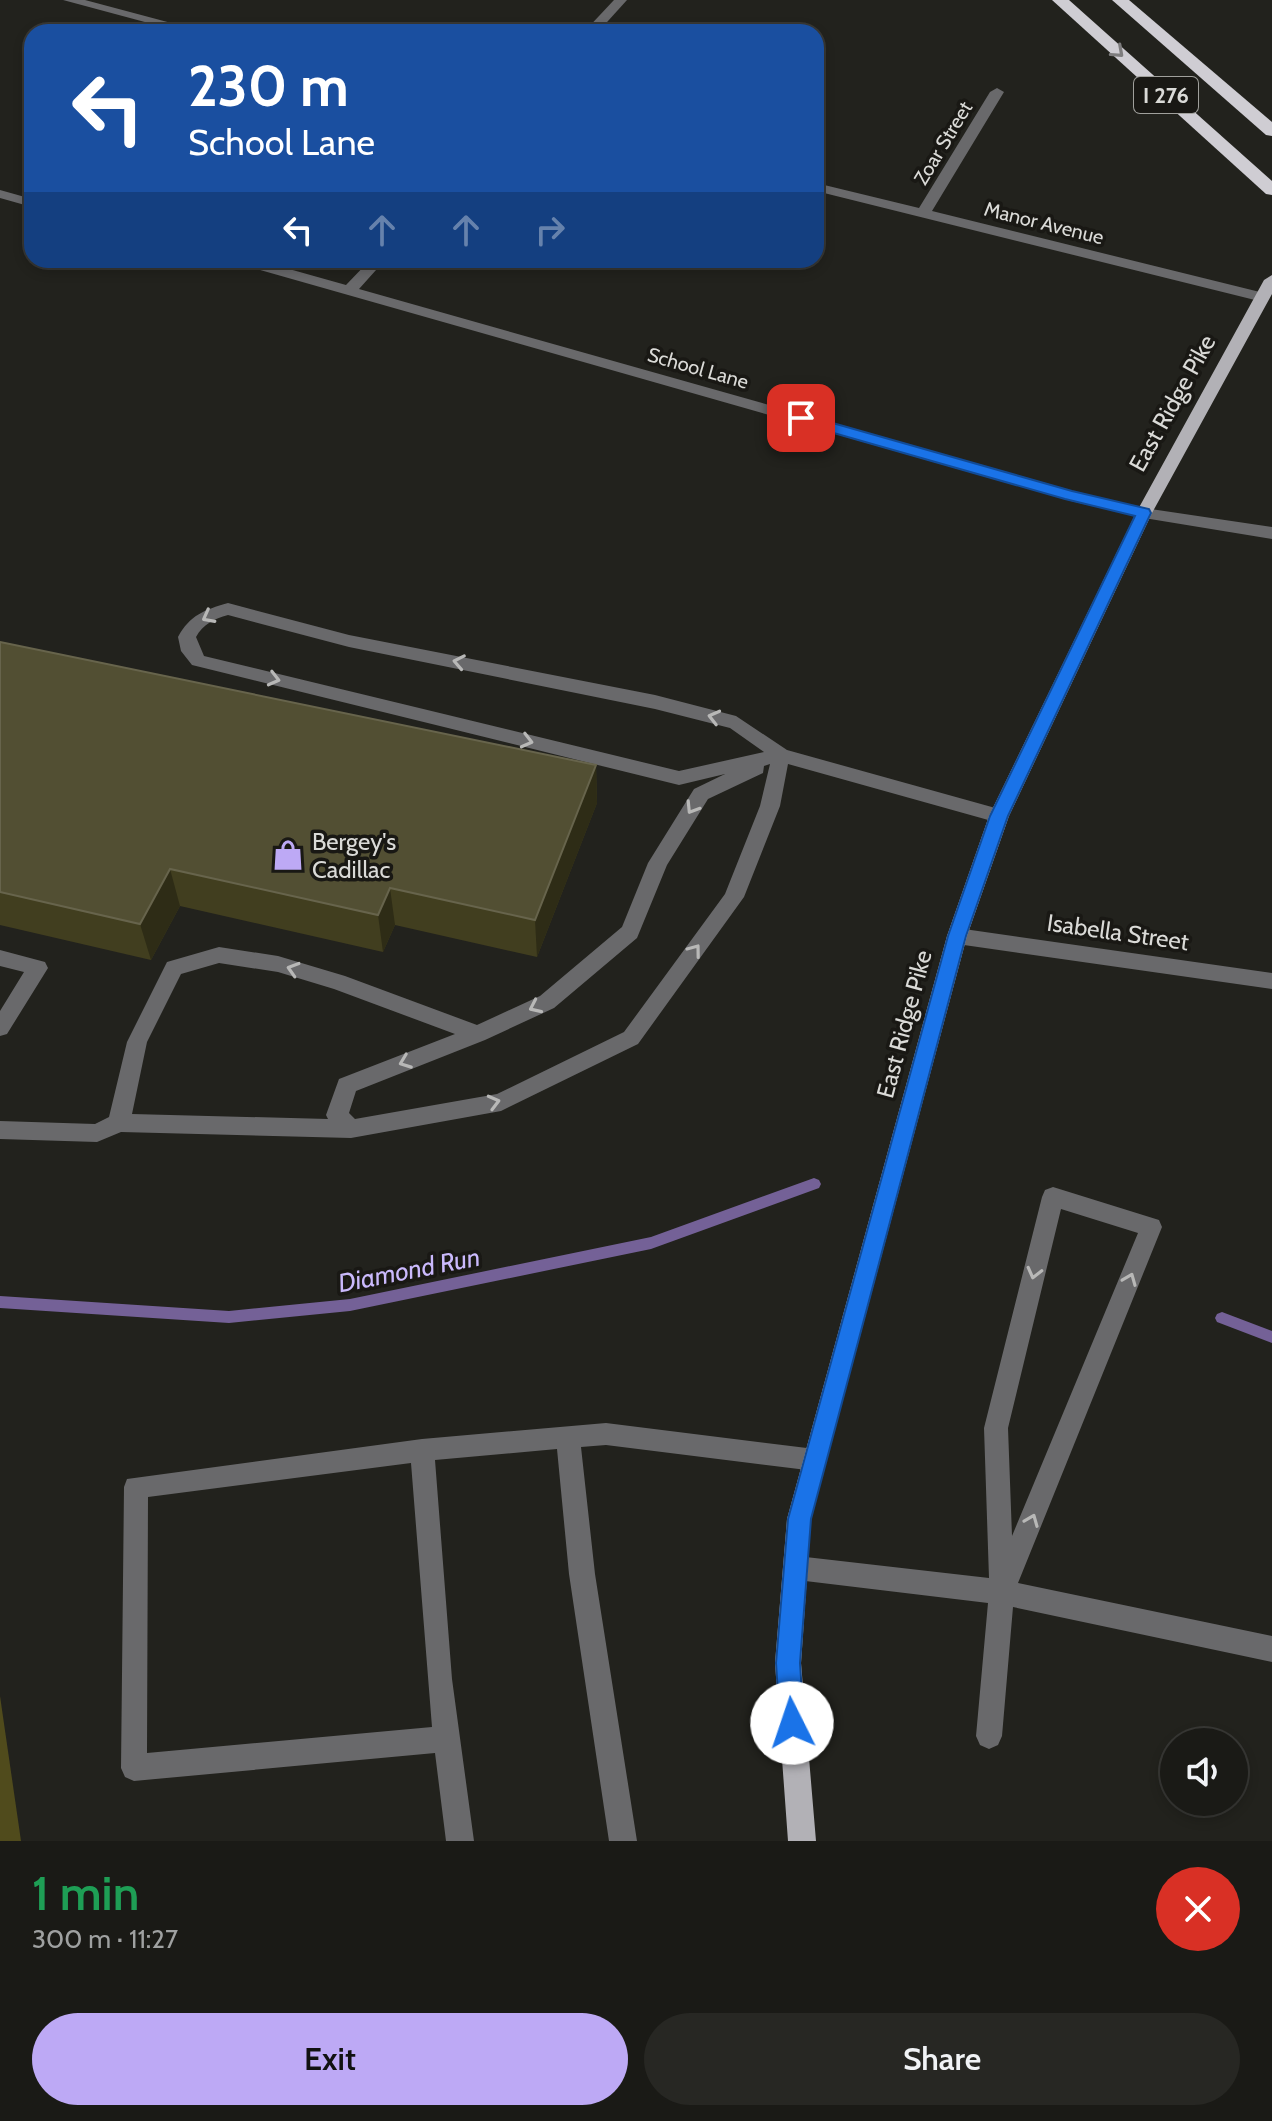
<!DOCTYPE html>
<meta charset="utf-8">
<style>
:root{--surface:#1a1a16;--page:#272723;--text:#f1f3f6;--muted:#9fa1a1;--line:#383835;--accent:#bda9f5}
body{margin:0;font-family:Cabin,sans-serif;background:var(--page);color:var(--text);height:100vh;display:flex;flex-direction:column;font-size:30px;white-space:nowrap}
*{box-sizing:border-box;margin:0}
p{font-size:26px;color:var(--muted)}
.icon{flex:none;width:44px;height:44px;fill:none;stroke:currentColor;stroke-width:2;stroke-linecap:round;stroke-linejoin:round}
.map{position:relative;height:1841px;overflow:hidden}
.drawer{display:flex;flex-direction:column;background:var(--surface);flex:1}
.drawer>*{flex:none}
.banner{position:absolute;left:24px;top:24px;width:800px;height:244px;border-radius:24px;box-shadow:0 4px 12px #0003,0 0 0 2px var(--line);background:#1a4fa0;color:#fff;overflow:hidden}
.buttons{position:absolute;left:1160px;top:1728px;display:grid;gap:16px}
.buttons a{display:grid;place-items:center;width:88px;height:88px;border-radius:50%;background:var(--surface);box-shadow:0 4px 12px #0003,0 0 0 2px var(--line);font-size:40px}
.pin{position:absolute;display:grid;place-items:center;width:68px;height:68px;color:#fff;margin:-34px;border-radius:16px;box-shadow:0 4px 12px #0006}
.me{position:absolute;width:88px;margin:-44px;rotate:356deg;stroke-linejoin:round;filter:drop-shadow(0 0 6px #0008)}
.turn{display:flex;align-items:center;gap:28px;height:168px;padding:0 32px;font-size:36px}
.turn .icon{width:104px;height:104px;stroke-width:2.5}
.turn b{display:block;font-size:56px;line-height:68px}
.lanes{display:flex;align-items:center;height:76px;padding:0 32px;background:#0003;justify-content:center;gap:40px;direction:ltr}
.lanes .off{opacity:.35}
.round{display:grid;place-items:center;flex:none;width:84px;height:84px;border-radius:42px;background:var(--page)}
.overview{display:flex;align-items:center;justify-content:space-between;height:136px;padding:0 32px}
h1{font-size:48px;font-weight:600;line-height:60px;color:#1e9e55}
.cta{display:flex;gap:16px;margin-top:auto;padding:16px 32px}
.cta a{flex:1;height:92px;border-radius:48px;background:var(--accent);color:#111;font-size:32px;font-weight:600;line-height:92px;text-align:center}
.cta a+a{background:var(--page);color:var(--text)}
.map>svg:first-child{display:block}
</style>
<div class="map">
<svg width="1272" height="1841" viewBox="0 0 1272 1841">
<rect width="100%" height="100%" fill="#22221d"/>
<path fill="#504b1c" d="M0,1696L21,1841H0Z"/>
<g fill="none" stroke-linecap="round" stroke-linejoin="round">
<g fill="#746197" fill-rule="evenodd">
<path d="M814,1178L819,1180L821,1184L819,1188L651,1249L350,1311L229,1323L0,1308V1296L229,1311L350,1299L651,1237Z"/>
<path d="M1222,1312L1272,1331V1343L1217,1322L1215,1318L1217,1314Z"/>
</g>
<g fill="#69696b" fill-rule="evenodd">
<path d="M63,0H85L205,32H182Z"/>
<path d="M614,0H627L598,32H584Z"/>
<path d="M997,88L1004,92L932,211L1268,294V300L1263,302L816,191V183L919,208L990,92Z"/>
<path d="M0,190L32,199V207L0,198Z"/>
<path d="M234,260H257L346,285L370,260H385L359,289L1073,491L1144,508L1272,527V539L1144,518L1071,501L236,263Z"/>
<path d="M228,603L349,635L655,695L736,716L787,750L999,809L1009,816L999,823L788,764L780,806L744,897L638,1044L501,1111L351,1138L121,1132L97,1142L0,1139V1121L95,1124L109,1117L127,1042L167,962L219,947L278,956L345,976L477,1025L540,996L622,927L648,863L694,789L725,774L679,785L192,665L181,651L178,637C190,615 204,610 228,603ZM228,615L349,647L655,709L730,728L764,752L679,771L204,656L196,637C203,624 214,619 228,615ZM770,764L760,806L725,894L624,1032L497,1094L355,1119L349,1113L356,1091L485,1040L554,1008L637,938L667,865L708,799L763,773L764,766ZM219,963L278,972L334,989L455,1034L339,1079L326,1115L328,1119L132,1114L147,1042L181,974Z"/>
<path d="M957,928L1272,973V989L957,944L950,942L947,936L950,930Z"/>
<path d="M0,950L45,962L48,968L7,1034L0,1036V1011L24,972L0,966Z"/>
<path d="M1053,1187L1159,1220L1162,1227L1018,1583L1272,1636V1662L1013,1607L1002,1736L998,1745L989,1749L980,1745L976,1736L988,1603L797,1580L788,1577L784,1568L788,1559L797,1556L989,1578L984,1428L1042,1197L1045,1190ZM1061,1209L1138,1233L1012,1536L1008,1428Z"/>
<path d="M606,1423L815,1449L824,1452L827,1460L824,1468L815,1471L606,1445L581,1447L595,1574L637,1841H609L569,1574L557,1449L435,1460L452,1679L474,1841H446L435,1753L134,1781L125,1777L121,1768L124,1487L127,1479L422,1439ZM411,1463L432,1727L147,1753L148,1497Z"/>
</g>
<path fill="#b2b1b6" fill-rule="evenodd" d="M1272,275V294L1152,513L1009,816L967,936L811,1519L801,1663L816,1841H788L775,1663L787,1519L947,936L989,816L1136,513L1264,280Z"/>
<g fill="#cfcdd3" fill-rule="evenodd">
<path d="M1052,0H1069L1272,181V195L1266,194Z"/>
<path d="M1112,0H1129L1272,122V136L1266,135Z"/>
</g>
</g>
<path fill="#413e1f" d="M0,642L596,765L597,803L537,957L395,925L383,952L180,906L151,960L0,925Z"/>
<g fill="#2e2c16">
<path d="M596,765L597,803L537,957L535,920Z"/>
<path d="M170,869L180,906L151,960L140,924Z"/>
<path d="M390,888L395,925L383,952L378,915Z"/>
</g>
<path fill="#524f33" stroke="#67644c" stroke-width="2" d="M0,642L596,765L535,920L390,888L378,915L170,869L140,924L0,892Z"/>
<defs><path id="oneway-chevron" d="M-2-3.5L2.5 0L-2 3.5" fill="none" stroke-width="1.6" stroke-linecap="round" stroke-linejoin="round" transform="scale(2)"/></defs>
<use stroke="#7d7c7d" href="#oneway-chevron" transform="translate(1118 52) rotate(42)"/>
<g stroke="#b8b8b7">
<use href="#oneway-chevron" transform="translate(208 617) rotate(152)"/>
<use href="#oneway-chevron" transform="translate(459 662) rotate(-169)"/>
<use href="#oneway-chevron" transform="translate(274 679) rotate(14)"/>
<use href="#oneway-chevron" transform="translate(714 717) rotate(-166)"/>
<use href="#oneway-chevron" transform="translate(527 741) rotate(14)"/>
<use href="#oneway-chevron" transform="translate(692 808) rotate(122)"/>
<use href="#oneway-chevron" transform="translate(695 950) rotate(-53)"/>
<use href="#oneway-chevron" transform="translate(293 969) rotate(-163)"/>
<use href="#oneway-chevron" transform="translate(535 1007) rotate(155)"/>
<use href="#oneway-chevron" transform="translate(405 1062) rotate(159)"/>
<use href="#oneway-chevron" transform="translate(494 1102) rotate(-15)"/>
<use href="#oneway-chevron" transform="translate(1034 1273) rotate(104)"/>
<use href="#oneway-chevron" transform="translate(1130 1279) rotate(-68)"/>
<use href="#oneway-chevron" transform="translate(1032 1520) rotate(-68)"/>
</g>
<path fill="#1a73e8" stroke="#114b97" stroke-width="2" d="M801,414L1072,491L1149,509L1151,513L1008,816L966,936L811,1519L800,1663L804,1723L801,1732L792,1735L784,1732L780,1723L776,1663L788,1519L948,936L990,816L1135,516L1065,499L795,422V415Z"/>
<defs>
<symbol id="shop-bare" viewBox="-9 -9 18 18"><path d="M-5-2.5h2.3a2.7 3.5 0 0 1 5.4 0H5L5.5 6h-11ZM-1.5-2.5h3a1.5 2.3 0 0 0-3 0Z" fill="#bda9f5" stroke="#191814" stroke-width="2.5" paint-order="stroke"/></symbol>
</defs>
<g fill-rule="evenodd">
<use href="#shop-bare" x="266" y="833" width="44" height="44"/>
</g>
<g text-anchor="middle" dominant-baseline="central" stroke-width="7" stroke-linejoin="round" paint-order="stroke">
<g font-size="20" fill="#dadad7" stroke="#191814">
<text transform="translate(943 143) rotate(-59)">Zoar Street</text>
<text transform="translate(1044 223) rotate(14)">Manor Avenue</text>
<text transform="translate(698 368) rotate(16)">School Lane</text>
</g>
<rect fill="#191814" stroke="#a0a09c" stroke-width="2" x="1134" y="77" width="64" height="36" rx="6"/>
<g font-size="22" font-weight="bold" fill="#dadad7">
<text x="1166" y="95">I 276</text>
</g>
<g font-size="24" fill="#dadad7" stroke="#191814">
<text transform="translate(1172 403) rotate(-61)">East Ridge Pike</text>
<text transform="translate(1118 932) rotate(8)">Isabella Street</text>
<text transform="translate(904 1024) rotate(-75)">East Ridge Pike</text>
</g>
<g font-size="24" fill="#dadad7" stroke="#191814" text-anchor="start">
<text x="312" y="841">Bergey's<tspan x="312" dy="28">Cadillac</tspan></text>
</g>
<g font-size="26" font-style="italic" fill="#cab9fc" stroke="#191814">
<text transform="translate(409 1270) rotate(-11)">Diamond Run</text>
</g>
</g>
</svg>
<div class="buttons">
<a><svg class="icon" aria-label="sound" viewBox="0 0 24 24"><path d="M4 9h4l5-4v14l-5-4H4zM17 9q2 3 0 6"/></svg></a>
</div>
<div class="pin" style="left:801px;top:418px;background:#d93025"><svg class="icon" aria-label="arrive" viewBox="0 0 24 24"><path d="M6 21V4h12l-3 4 3 4H6"/></svg></div>
<svg class="me" style="left:792px;top:1723px" viewBox="-20 -20 40 40"><circle r="19" fill="#fff"/><path d="M0-13L10 11 0 6-10 11z" fill="#1a73e8"/></svg>
<div class="banner">
<div class="turn"><svg class="icon" aria-label="left" viewBox="0 0 24 24"><path d="M17 20v-9H6M10 6l-5 5 5 5"/></svg><div><b>230 m</b>School Lane</div></div>
<div class="lanes"><svg class="icon" aria-label="left" viewBox="0 0 24 24"><path d="M17 20v-9H6M10 6l-5 5 5 5"/></svg><svg class="icon off" aria-label="ahead" viewBox="0 0 24 24"><path d="M12 20V5M6 11l6-6 6 6"/></svg><svg class="icon off" aria-label="ahead" viewBox="0 0 24 24"><path d="M12 20V5M6 11l6-6 6 6"/></svg><svg class="icon off" aria-label="right" viewBox="0 0 24 24"><path d="M7 20v-9h11M14 6l5 5-5 5"/></svg></div>
</div>
</div>
<section class="drawer">
<div class="overview"><div><h1>1 min</h1><p>300 m · 11:27</p></div><a class="round" style="background:#d93025;color:#fff"><svg class="icon" aria-label="close" viewBox="0 0 24 24"><path d="M6 6l12 12M18 6L6 18"/></svg></a></div>
<div class="cta"><a>Exit</a><a>Share</a></div>
</section>
